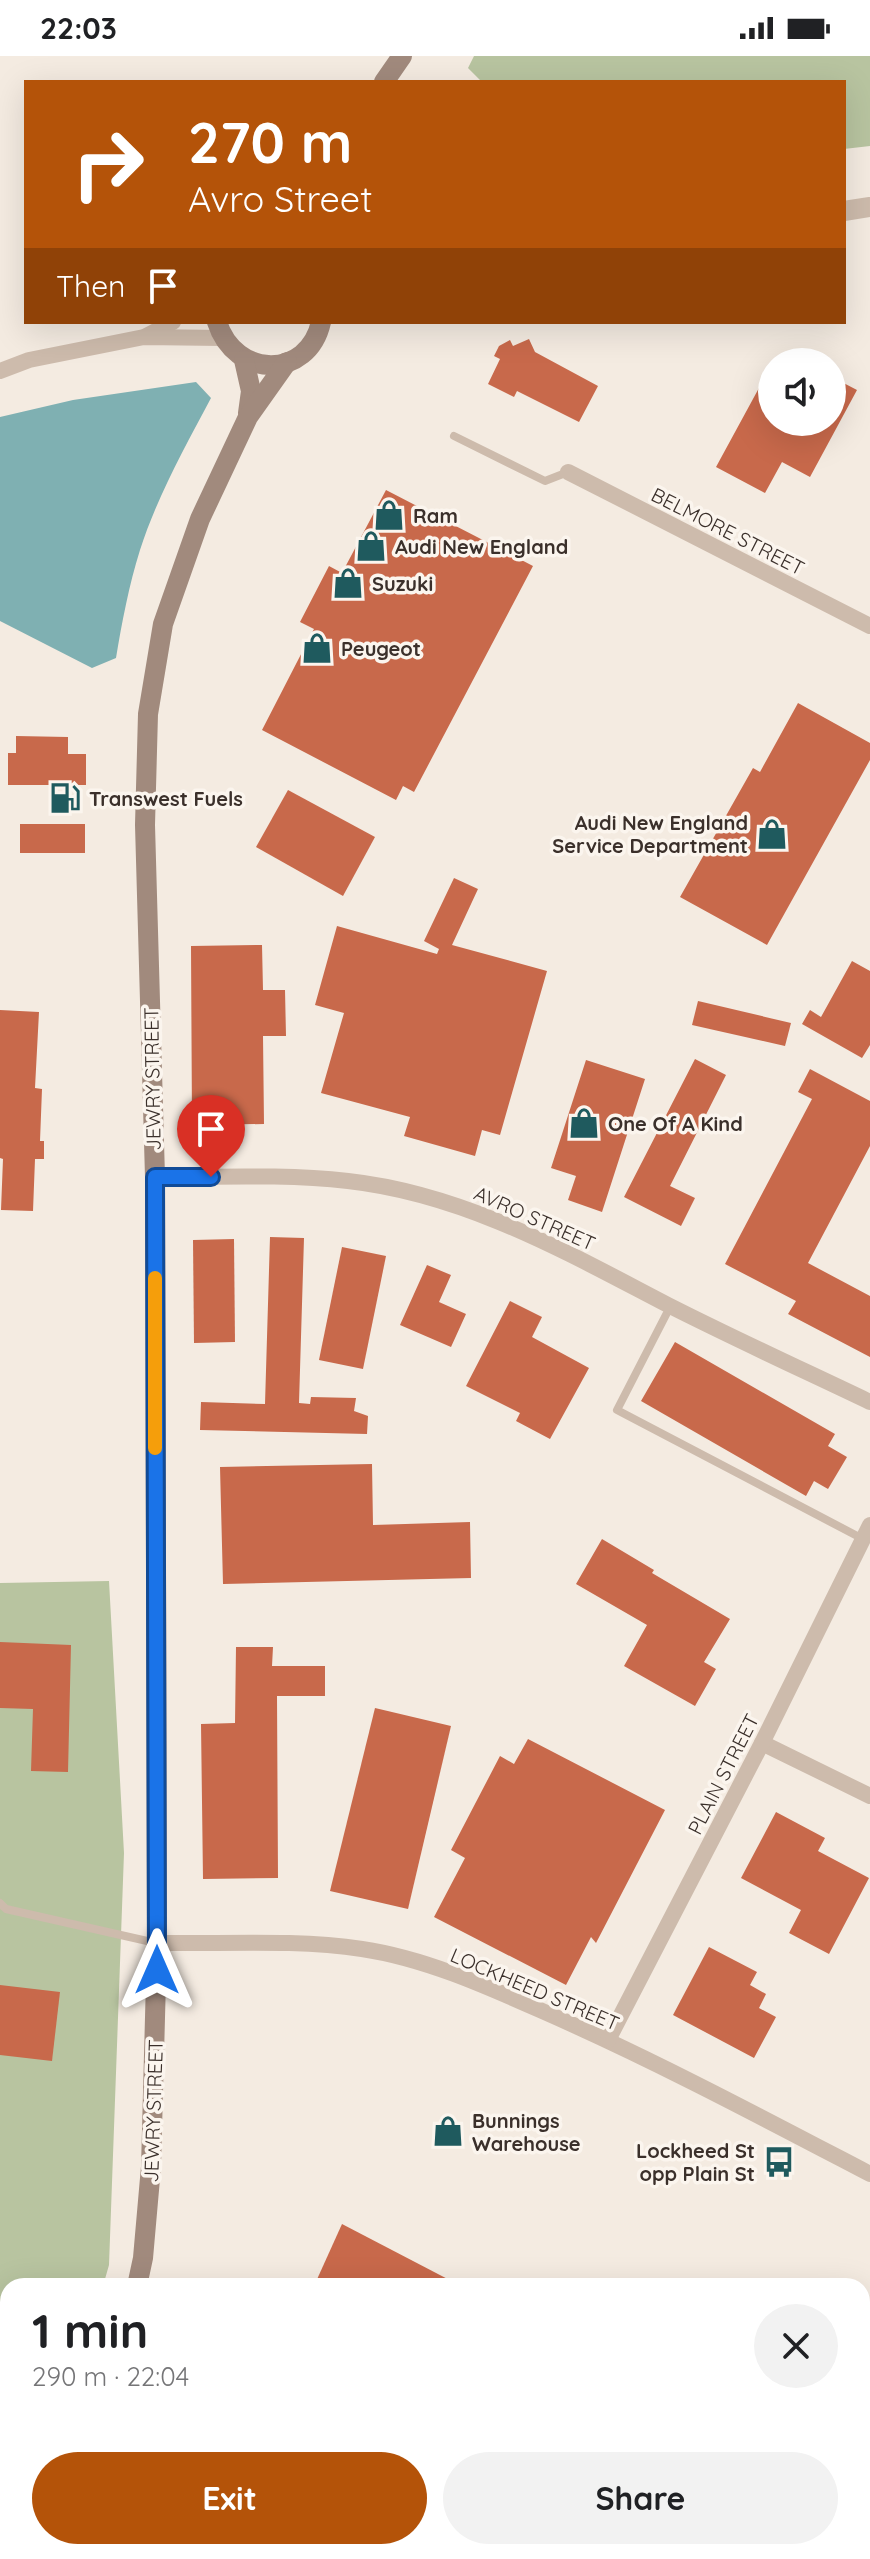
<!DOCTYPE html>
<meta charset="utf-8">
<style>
:root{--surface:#fff;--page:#f2f2f2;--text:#202124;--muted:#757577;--accent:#b45309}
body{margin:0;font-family:Quicksand,sans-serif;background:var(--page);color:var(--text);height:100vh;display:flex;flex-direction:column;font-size:30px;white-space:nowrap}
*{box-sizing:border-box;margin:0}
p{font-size:26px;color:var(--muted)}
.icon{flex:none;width:44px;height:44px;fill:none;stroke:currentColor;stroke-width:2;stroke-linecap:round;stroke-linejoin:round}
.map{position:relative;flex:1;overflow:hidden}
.drawer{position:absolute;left:0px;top:2222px;width:870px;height:282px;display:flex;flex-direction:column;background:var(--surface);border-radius:24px 24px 0 0;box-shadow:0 8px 32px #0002}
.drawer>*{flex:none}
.banner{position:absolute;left:24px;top:24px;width:822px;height:244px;border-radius:0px;box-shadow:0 8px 32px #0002;background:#b45309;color:#fff;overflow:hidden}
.fabs{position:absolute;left:758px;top:292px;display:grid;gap:16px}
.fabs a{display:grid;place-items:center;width:88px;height:88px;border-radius:50%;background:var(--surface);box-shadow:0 8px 32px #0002;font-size:40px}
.pin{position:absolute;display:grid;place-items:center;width:68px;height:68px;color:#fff;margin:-82px -34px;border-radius:50% 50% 50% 0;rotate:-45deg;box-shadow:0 0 8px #0007}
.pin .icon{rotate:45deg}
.me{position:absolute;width:88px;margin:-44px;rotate:0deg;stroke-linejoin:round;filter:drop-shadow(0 0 6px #0008)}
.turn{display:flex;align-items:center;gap:28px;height:168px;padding:0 32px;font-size:36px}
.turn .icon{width:104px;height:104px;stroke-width:2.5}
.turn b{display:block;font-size:56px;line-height:68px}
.then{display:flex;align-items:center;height:76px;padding:0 32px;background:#0003;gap:16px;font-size:30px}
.round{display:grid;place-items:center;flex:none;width:84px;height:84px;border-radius:42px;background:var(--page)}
.overview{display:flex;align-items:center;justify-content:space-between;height:136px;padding:0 32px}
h1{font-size:48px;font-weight:700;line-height:60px}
.cta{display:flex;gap:16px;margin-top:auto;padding:16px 32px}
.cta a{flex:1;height:92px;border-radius:48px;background:var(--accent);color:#fff;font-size:32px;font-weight:700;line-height:92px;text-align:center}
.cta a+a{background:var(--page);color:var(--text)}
.status{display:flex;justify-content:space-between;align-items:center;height:56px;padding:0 40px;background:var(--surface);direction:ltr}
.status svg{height:22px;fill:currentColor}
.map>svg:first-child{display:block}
</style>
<div class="status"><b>22:03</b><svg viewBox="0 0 49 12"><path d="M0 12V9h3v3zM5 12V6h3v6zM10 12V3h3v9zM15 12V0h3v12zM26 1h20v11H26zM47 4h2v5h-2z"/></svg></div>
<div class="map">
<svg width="870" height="2503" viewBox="0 0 870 2503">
<rect width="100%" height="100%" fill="#f4ebe1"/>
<g fill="#b8c4a0">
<path d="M474,0H870V90L844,93V26H482L468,12Z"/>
<path d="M109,1525L124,1797L109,2209L103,2230H8V2496H16L13,2503H0V1527Z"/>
</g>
<path fill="#7fb0b2" d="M196,326L211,342C185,391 157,441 140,494C129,529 122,566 116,602L92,612L0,565V361L73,344Z"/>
<g fill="#c8694b">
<path d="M529,283L535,296L598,330L579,366L517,335L514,341L488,328L500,303L494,300L499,290L510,284L513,290Z"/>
<path d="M772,308V366H832V321L857,334L810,421L782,406L765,437L716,411Z"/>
<path d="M386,434L533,510L414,736L403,730L396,744L262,674L314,573L300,566L329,510L342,517Z"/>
<path d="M798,647L870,687V704L767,889L680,841L753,712L760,716Z"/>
<path d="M16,680L68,681V698H86V729H8V697H16Z"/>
<path d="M288,734L375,781L343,840L256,791Z"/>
<rect x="20" y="768" width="65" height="29"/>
<path d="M454,822L478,833L452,889L547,915L500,1079L482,1074L475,1100L404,1080L410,1061L321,1037L344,957L315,949L337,870L437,898L439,893L424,885Z"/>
<path d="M262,889L263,934H285L286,980H263L264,1068L192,1069L191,890Z"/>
<path d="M852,905L870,915V989L862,1002L802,968L810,954L821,961Z"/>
<path d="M698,945L791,967L785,990L692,969Z"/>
<path d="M0,954L39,956L35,1032L42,1033L40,1085H44V1103H35L33,1155L1,1154L3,1103L0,1102Z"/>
<path d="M695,1003L726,1019L670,1130L695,1142L681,1170L624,1141Z"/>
<path d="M586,1004L645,1023L602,1156L568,1144L576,1120L551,1112Z"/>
<path d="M810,1013L870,1045V1090L808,1207L870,1240V1301L788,1258L796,1245L725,1208L812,1043L798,1036Z"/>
<path d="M270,1181L304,1182L299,1347L310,1348L311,1341L356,1342L354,1355L368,1360L367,1378L200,1374L201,1346L265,1348Z"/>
<path d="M234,1183L235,1286L194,1287L193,1184Z"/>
<path d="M342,1191L386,1200L363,1313L319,1304Z"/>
<path d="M427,1209L451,1219L439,1246L466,1258L451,1291L400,1269Z"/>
<path d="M510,1245L542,1261L532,1281L589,1312L550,1383L516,1365L520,1357L466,1330Z"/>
<path d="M675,1286L835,1378L828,1390L847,1401L828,1433L814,1425L806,1440L641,1345Z"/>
<path d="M372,1408L373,1469L470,1466L471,1522L223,1528L220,1411Z"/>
<path d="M602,1483L654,1514L652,1517L730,1563L704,1606L716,1613L695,1650L624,1610L647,1569L576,1528Z"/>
<path d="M0,1586L71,1589L68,1716L31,1715L33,1653L0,1652Z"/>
<path d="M236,1591H273L272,1610H325V1640H277L278,1822L203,1823L201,1668L235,1667Z"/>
<path d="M375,1652L451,1670L408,1853L330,1835Z"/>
<path d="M528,1683L665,1754L596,1887L591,1881L566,1929L434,1861L465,1802L451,1794L500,1700L514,1708Z"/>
<path d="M776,1756L825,1782L818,1795L869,1822L829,1898L789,1877L801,1854L741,1822Z"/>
<path d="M709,1891L757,1916L750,1929L766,1938L759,1952L776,1961L754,2002L673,1959Z"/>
<path d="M0,1929L60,1936L52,2005L0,1999Z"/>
<path d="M342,2168L461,2230H314Z"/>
</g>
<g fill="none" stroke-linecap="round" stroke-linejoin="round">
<g stroke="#cdbbac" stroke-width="8">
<path d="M454,380L545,425L568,416"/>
<path d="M670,1251L617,1354L863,1483"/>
<path d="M0,1847L6,1853L156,1887"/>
<path d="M369,2503L372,2496"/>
</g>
<g stroke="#cdbbac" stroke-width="16">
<path d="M146,280L173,266"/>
<path d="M0,315L29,304L144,281L222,282"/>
<path d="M568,416L870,570"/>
<path d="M155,1121C219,1121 285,1118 348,1125C465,1138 566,1196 668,1249C735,1283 803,1314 870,1346"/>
<path d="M762,1687L870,1740"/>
<path d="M157,1887C225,1888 295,1883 362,1893C423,1902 484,1929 540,1954C652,2003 761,2061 870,2118"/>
<path d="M608,1984L762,1687L870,1469"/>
<path d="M400,2496L418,2503"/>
</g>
<path stroke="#cdbbac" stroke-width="20" d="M844,155L870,151"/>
<g stroke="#a18a7d" stroke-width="20">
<path d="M384,26L402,0"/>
<path d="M217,266C235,323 308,324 321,266"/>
<path d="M244,304L251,335L248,357"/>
<path d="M137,2230L143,2202L151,2111L157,1887L155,1121L145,769L148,658L163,568L200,463L248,361L287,306"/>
<path d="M51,2503L53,2496"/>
</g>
</g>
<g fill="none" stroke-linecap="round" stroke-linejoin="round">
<defs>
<path id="route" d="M157,1914L155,1121H211"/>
</defs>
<use href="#route" stroke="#114b97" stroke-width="20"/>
<use href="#route" stroke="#1a73e8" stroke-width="14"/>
<path stroke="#f59e0b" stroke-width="14" d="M155,1222V1392"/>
</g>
<defs>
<symbol id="shop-bare" viewBox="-9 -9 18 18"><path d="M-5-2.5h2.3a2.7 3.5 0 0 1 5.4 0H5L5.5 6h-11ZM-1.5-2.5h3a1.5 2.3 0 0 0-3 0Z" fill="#1f5a5e" stroke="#fbf5ee" stroke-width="2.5" paint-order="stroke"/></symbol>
<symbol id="fuel-bare" viewBox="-9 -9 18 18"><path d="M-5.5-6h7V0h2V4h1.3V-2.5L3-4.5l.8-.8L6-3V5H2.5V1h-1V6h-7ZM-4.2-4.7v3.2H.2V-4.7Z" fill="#1f5a5e" stroke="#fbf5ee" stroke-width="2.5" paint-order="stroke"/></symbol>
<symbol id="bus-bare" viewBox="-9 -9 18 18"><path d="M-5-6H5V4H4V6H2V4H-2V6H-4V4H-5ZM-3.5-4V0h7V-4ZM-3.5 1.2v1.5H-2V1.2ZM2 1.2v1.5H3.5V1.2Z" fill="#1f5a5e" stroke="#fbf5ee" stroke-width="2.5" paint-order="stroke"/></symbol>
</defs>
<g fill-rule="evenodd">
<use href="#shop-bare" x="367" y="437" width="44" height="44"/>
<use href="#shop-bare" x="349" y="468" width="44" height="44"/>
<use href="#shop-bare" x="326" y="505" width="44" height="44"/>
<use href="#shop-bare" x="295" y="570" width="44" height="44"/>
<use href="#fuel-bare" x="43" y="720" width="44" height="44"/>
<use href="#shop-bare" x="750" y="756" width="44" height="44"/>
<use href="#shop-bare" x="562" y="1045" width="44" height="44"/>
<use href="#shop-bare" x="426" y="2053" width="44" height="44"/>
<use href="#bus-bare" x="757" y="2084" width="44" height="44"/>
</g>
<g text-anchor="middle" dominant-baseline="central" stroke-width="7" stroke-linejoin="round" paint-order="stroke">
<g font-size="20" font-weight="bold" fill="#3b302b" stroke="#fbf5ee" text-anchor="start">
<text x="413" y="459">Ram</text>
<text x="395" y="490">Audi New England</text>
<text x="372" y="527">Suzuki</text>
<text x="341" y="592">Peugeot</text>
<text x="89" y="742">Transwest Fuels</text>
<text x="748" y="766" text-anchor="end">Audi New England<tspan x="748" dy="23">Service Department</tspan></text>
<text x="608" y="1067">One Of A Kind</text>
<text x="472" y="2064">Bunnings<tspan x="472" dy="23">Warehouse</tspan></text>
<text x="755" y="2094" text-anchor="end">Lockheed St<tspan x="755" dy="23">opp Plain St</tspan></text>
</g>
<g font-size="20" fill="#3b302b" stroke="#fbf5ee">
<text transform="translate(728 475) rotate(27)">BELMORE STREET</text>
<text transform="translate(152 1023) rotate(-91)">JEWRY STREET</text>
<text transform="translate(535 1162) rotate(24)">AVRO STREET</text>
<text transform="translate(723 1718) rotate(-63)">PLAIN STREET</text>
<text transform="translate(535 1933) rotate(23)">LOCKHEED STREET</text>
<text transform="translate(153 2055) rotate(-88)">JEWRY STREET</text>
</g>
</g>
</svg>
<div class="fabs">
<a><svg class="icon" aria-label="sound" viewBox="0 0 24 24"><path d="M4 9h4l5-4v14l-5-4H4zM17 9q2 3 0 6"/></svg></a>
</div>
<div class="pin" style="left:211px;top:1121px;background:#d93025"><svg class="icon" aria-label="arrive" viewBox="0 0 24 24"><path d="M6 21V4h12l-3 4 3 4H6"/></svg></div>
<svg class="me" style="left:157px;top:1914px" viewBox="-20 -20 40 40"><path d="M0-17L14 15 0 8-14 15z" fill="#1a73e8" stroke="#fff" stroke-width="4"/></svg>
<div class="banner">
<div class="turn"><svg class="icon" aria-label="right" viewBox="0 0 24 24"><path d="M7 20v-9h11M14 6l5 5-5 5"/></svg><div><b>270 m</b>Avro Street</div></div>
<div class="then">Then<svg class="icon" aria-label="arrive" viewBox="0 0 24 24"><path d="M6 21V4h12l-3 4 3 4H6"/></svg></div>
</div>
<section class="drawer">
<div class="overview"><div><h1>1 min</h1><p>290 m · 22:04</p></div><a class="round"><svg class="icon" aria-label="close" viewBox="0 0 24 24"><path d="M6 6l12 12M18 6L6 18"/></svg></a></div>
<div class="cta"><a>Exit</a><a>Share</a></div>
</section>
</div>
